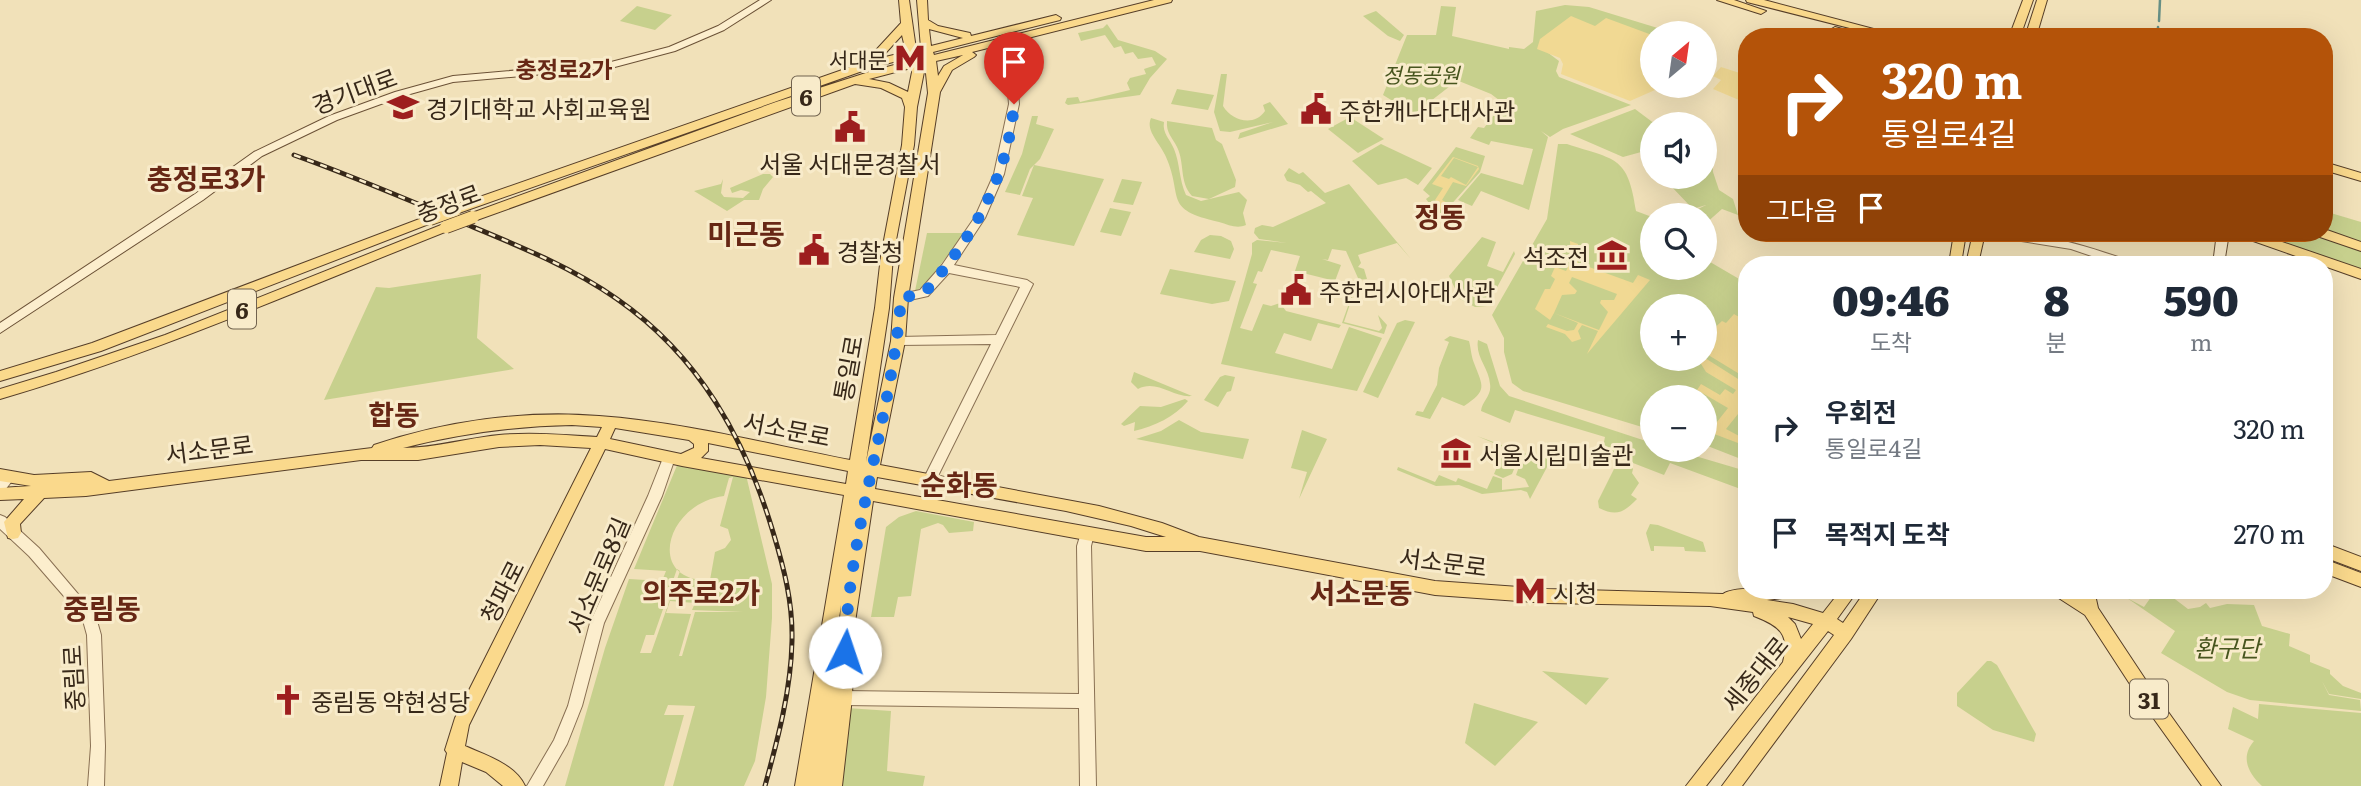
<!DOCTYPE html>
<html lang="ko">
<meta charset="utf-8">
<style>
:root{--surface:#fff;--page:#f2f2f3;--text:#1f2937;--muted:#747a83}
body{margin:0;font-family:Literata,"Noto Sans KR",serif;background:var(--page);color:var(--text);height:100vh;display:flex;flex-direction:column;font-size:26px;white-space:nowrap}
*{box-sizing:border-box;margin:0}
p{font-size:23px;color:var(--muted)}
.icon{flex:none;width:38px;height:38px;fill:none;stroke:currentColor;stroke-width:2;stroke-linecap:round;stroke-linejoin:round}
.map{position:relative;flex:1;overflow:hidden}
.side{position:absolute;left:1738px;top:256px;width:595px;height:343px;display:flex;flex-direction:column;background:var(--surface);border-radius:28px;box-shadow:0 7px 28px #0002}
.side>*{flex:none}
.top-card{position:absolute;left:1738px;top:28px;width:595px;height:214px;border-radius:28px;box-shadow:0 7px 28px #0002;background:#b45309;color:#fff;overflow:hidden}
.needle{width:46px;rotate:29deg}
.tools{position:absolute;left:1640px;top:21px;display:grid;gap:14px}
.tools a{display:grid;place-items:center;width:77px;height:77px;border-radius:50%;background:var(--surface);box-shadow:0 7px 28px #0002;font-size:35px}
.pin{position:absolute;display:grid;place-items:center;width:60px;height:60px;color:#fff;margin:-72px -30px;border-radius:50% 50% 50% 0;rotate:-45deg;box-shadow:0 0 7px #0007}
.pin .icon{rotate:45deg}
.me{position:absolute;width:77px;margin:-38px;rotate:4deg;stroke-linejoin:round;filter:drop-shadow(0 0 5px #0008)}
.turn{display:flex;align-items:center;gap:24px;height:147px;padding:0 28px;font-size:32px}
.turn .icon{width:91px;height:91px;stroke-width:2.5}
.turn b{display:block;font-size:49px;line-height:60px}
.then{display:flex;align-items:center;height:66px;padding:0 28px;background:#0003;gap:14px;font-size:26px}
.eta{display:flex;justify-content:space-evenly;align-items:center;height:119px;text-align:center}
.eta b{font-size:42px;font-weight:800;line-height:49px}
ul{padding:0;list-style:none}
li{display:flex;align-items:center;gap:21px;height:105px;padding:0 28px}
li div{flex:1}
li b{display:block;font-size:26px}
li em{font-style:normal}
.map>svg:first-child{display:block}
</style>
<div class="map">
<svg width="2361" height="786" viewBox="0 0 2361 786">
<rect width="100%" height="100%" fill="#f1e1b9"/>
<g fill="#c7d08d" fill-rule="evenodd">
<path d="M1565,5L1589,7L1674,33H1652V47L1543,49L1559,61L1556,71L1559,77L1631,105L1563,129L1550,137L1541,131L1548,137L1529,210L1481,191L1472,206L1458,200L1481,173L1523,185L1533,149L1491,141L1489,145L1470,138L1478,127L1484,128L1503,103L1491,94L1449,77L1454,83L1414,114L1383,95L1407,35H1436L1441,6L1456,7L1452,36L1509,49V47L1524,49L1533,42L1536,11Z"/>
<path d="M637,6L672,15L655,30L620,21Z"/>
<path d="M1376,11L1404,35L1400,41L1388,36L1363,16Z"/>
<path d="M1107,24L1118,40L1155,51L1167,59L1150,78L1140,95L1068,105L1065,103L1067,98L1078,97L1080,102L1130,90L1127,83L1130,78L1146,74L1144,69L1156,65L1152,57L1138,59L1133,52L1125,54L1121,46L1114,48L1105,35L1081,41L1078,33L1103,28Z"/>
<path d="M1221,74H1227L1223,106C1232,121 1254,127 1265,111L1263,105L1270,102L1288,124L1238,139L1240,133L1273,122L1230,132L1220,131L1214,112Z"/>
<path d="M1177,89L1214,95L1208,110L1171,104Z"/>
<path d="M1635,109L1655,124H1652V149L1623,157L1570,134Z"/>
<path d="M1032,116H1038L1036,124L1054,129L1040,159L1030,169L1020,195L1005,192L1022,154Z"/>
<path d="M1350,117L1384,139L1358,153L1328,129Z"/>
<path d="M1151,118L1164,122C1162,133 1170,139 1174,149C1180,163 1179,180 1186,195L1201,201L1239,192L1247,200L1243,213L1246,225C1237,229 1229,225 1219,222C1162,209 1184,198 1166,157C1161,144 1145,131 1151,118Z"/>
<path d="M1167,121L1212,128L1216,140L1222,144L1236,180L1235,187L1209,199L1192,196C1179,182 1185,163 1177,147C1172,137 1166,133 1167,121Z"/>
<path d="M1381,144L1432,168L1418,185L1406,178L1378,185L1352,161Z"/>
<path d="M1558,144H1567C1615,160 1628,155 1636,211L1652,217V268H1704L1705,259L1746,283V461L1705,445L1704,397H1652V430L1523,391L1512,383L1504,352V338L1492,315L1547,219ZM1652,306H1704V359H1652Z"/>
<path d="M1456,147L1485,156L1480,172L1448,208L1455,214L1449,223L1440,218L1426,199L1430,196L1423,190Z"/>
<path d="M1712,150L1713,172L1719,190L1733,199L1738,215L1722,209L1705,224L1704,215H1694L1692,212L1706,205L1693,209L1669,184L1688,178L1692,183L1690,179L1704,177L1705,172L1709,170L1707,163H1705V154Z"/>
<path d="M1034,165L1104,179L1074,246L1017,235L1033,198L1022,196Z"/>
<path d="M1289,168L1299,174L1303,172L1325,193L1349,184L1411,259L1397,243L1358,255L1361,263L1358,267L1364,269L1367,279L1358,280L1344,322L1379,331L1382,328L1378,315L1387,325L1384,334L1342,323L1358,278L1346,251L1332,249L1328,260L1322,259L1341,265L1335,281L1295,271L1300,256L1271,250L1262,272L1258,271L1253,283L1257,284L1240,328L1252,331L1263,304L1271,306L1280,303L1286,311L1341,325L1339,328L1318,323L1311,341L1284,333L1275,353L1332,369L1349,327L1382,338L1357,391L1221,364L1252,254V243L1257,240L1287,243L1259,239L1254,233L1255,228L1262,225L1273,227L1326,203L1311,191L1308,192L1300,185L1287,181L1284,175Z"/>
<path d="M763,174H770L773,177L763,189L759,200H744L727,211L694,191L721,184L723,179L721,193L724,197L743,198L750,192L741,190L732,193L730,188Z"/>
<path d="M1122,179L1142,182L1133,205L1113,202Z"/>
<path d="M1110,208L1131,212L1121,236L1100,232Z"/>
<path d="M2324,211L2361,222V243L2324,231Z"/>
<path d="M927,233H965L924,286L915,291Z"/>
<path d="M2258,233H2311L2361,250V270Z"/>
<path d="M1210,235L1221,236L1231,241L1234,249L1230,259L1194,252L1201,240Z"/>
<path d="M1482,237L1496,242L1487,266L1503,272L1514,251L1515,254L1487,306L1475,307L1460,299L1449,276Z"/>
<path d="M1170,269L1236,281L1229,301L1212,304L1160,294Z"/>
<path d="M481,274L477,338L514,369L324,400L376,287L389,288Z"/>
<path d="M1405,320L1415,322L1378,398L1363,392L1397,323Z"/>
<path d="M1450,336L1469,341C1471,348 1471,356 1474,363C1483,387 1488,390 1464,406L1442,397L1430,419L1415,415L1417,411L1423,412L1437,385L1439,368L1449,342L1444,340Z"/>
<path d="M1478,340L1487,344L1500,386L1509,396L1652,443V450H1675L1746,471V491L1670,463L1664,475L1602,451L1605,437L1515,410L1510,423L1481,411C1482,401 1492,396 1490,384C1489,368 1475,357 1478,340Z"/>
<path d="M1134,372L1192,396C1173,398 1157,379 1138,389L1131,382Z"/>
<path d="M1225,375L1235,377L1231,391L1227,392L1218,407L1204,400L1220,377Z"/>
<path d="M1185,399L1188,401C1174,417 1155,426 1134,431L1135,422L1124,426L1121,424L1140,406L1161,407Z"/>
<path d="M1179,420L1201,432L1249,439L1243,459L1136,439L1161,431Z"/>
<path d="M1302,430L1327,439L1299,499L1307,472L1291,468Z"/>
<path d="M1477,436L1521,452L1512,474L1503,478L1494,474L1505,448Z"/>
<path d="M1547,442L1556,445L1553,456L1530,499L1527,492L1521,490L1482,494L1459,485L1436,486L1397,470L1398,467L1435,482L1439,475L1456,482L1458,478L1487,489L1493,476L1502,479V490L1529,487L1525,479L1516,475L1524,453L1541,459Z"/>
<path d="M678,463L746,475L772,584V618L766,697L755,761L744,786H673L695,706L668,705L664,715H684L664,786H565L605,648L629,579L662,581L666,571L634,569ZM733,477L720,526L728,529L731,540L725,548L715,552L710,580C646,583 664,504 724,496L729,478ZM677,569L680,571L651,653H640L646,635H654ZM670,601L695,603L692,610L743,612H695L682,656H679L691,614L666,613Z"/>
<path d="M1622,463L1631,465L1633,469L1632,473L1639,483L1631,495L1637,499C1624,512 1617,517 1599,508L1598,501L1616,465Z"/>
<path d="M916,511L974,522L973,531L949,533L943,525L938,523L921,529L911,596L898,597L894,617H871L886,527L899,517Z"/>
<path d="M1650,524L1658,525L1703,542L1706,552L1685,551L1684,547L1654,546V551H1651L1646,533Z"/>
<path d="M2156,590H2163L2188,609L2200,607L2206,603L2210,608L2227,604L2254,605L2262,626L2290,634L2289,646L2310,655V662L2330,670V674L2343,686L2361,693V699L2329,694L2322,681L2329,695L2360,700L2361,711L2250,700L2227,692L2161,653L2175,631L2127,598L2144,607Z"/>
<path d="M1987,661H1991L1997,665L2036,734L2034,742L1993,730L1957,706V693Z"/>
<path d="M1542,671L1609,678L1586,705Z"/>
<path d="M1474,703L1538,722L1495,766L1465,743Z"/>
<path d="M2259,704L2361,713V786H2262C2248,773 2240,757 2254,741L2228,729L2233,707L2258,719Z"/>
<path d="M847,708L891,711L887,771L925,776L923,786H837Z"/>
</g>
<g fill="#f1d993" fill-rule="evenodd">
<path d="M1571,16L1595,26L1606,18L1652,35V86H1664L1630,101L1561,74L1563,64L1560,58L1537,49L1540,39Z"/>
<path d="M1721,67L1746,75V103L1713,89L1721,80L1713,76Z"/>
<path d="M1453,157L1478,166L1479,169L1466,186L1453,182L1442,200L1451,205L1447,209L1453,213L1448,222L1440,218L1445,212L1436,207L1439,204L1435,200L1443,188L1432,184ZM1454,158L1478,167L1466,185L1451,177L1449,179L1441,176Z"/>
<path d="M1570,241L1578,244V263L1633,283L1638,275L1650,280L1587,354L1598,331L1582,325L1578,331L1581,339L1572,342L1565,334L1546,327L1548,324L1567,331L1574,330L1578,323L1554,313L1550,320L1535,309L1545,289H1550L1555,279L1551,276L1555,267L1566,271L1571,261ZM1572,277L1617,294L1614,300H1601L1600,303L1608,312L1599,330L1554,313L1562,295L1575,294L1577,291L1569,283Z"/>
<path d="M1734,314L1746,321V378L1705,353V333L1708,334L1722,321L1726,323Z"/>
<path d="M1705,358L1746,384V419L1738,414L1726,429L1741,437L1738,443L1709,432L1728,408L1697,390L1701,384L1720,395L1725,389L1733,394L1736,390L1706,372L1698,359Z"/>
</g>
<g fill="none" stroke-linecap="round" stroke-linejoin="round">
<g stroke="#668f85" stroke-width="2.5">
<path d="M2159,21L2160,0"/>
<path d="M2158,27V37"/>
</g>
<defs>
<g id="tertiary">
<path d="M1002,38L1007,41L1017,81L1019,104L1004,174L985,218L954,265L1027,280L1033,284L934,484L929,485L924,484L923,480L991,344L898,345L892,341L898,337L996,335L1020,287L949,273L928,296L901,302L895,298L897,295L920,290L942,265L975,217L994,174L1009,104L1007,81L997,41Z"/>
<path d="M1990,233C2041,231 2083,245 2130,261L2132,264H2115L2071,249L1996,237Z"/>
<path d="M669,453L674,454L675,458L662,496L604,623L582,706L567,744L543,786H527L554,740L568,706L590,623L648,496L663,458L664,454Z"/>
<path d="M9,472L14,473L15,477L5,490L0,491V478Z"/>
<path d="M0,515L5,517L39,548L95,614L101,635L105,746L104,786H88L91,746L87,635L82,617L29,556L0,529Z"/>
<path d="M1087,528L1092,530L1094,534L1091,546L1096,786H1080L1079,708L844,705L839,703L837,698L839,693L844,691L1079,694L1077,546L1082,530Z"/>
</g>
<g id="secondary">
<path d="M760,0H771L724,30L675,51L611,68L453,82L403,96L337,120L262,156L203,200L0,333V323L195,194L254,152L329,116L395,92L453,76L611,62L669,47L718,26Z"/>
<path d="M2217,233H2229L2224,264H2213Z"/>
<path d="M908,251L912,252L914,255L912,258L887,260L881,256L887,252Z"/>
</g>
<g id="primary">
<path d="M899,0H909L916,49L921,48L917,0H927L928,20L938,26L970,33L971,36L1056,15L1061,18L1060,20L933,52L934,55L1154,0H1172L1171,2L972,52L976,55L974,57L952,70L940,92L908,298L905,341L880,465L1099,506L1162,523L1199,537L1435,581L1547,589L1723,594C1735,585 1788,590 1808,590L1806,595L1767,600L1793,604L1823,613L1841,590H1858L1837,619L1843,623L1866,590H1883L1851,639L1742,786H1722L1834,635L1828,631L1706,786H1686L1783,662C1790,634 1780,626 1754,616L1753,612L1710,606L1547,603L1435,595L1200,551H1146L873,501L854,629L852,698L842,786H795L844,495L682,466L605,449L469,725L465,746C485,755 515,764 525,786H503L486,772L462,762L458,786H440L447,753L445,750L455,718L591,448L540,445L499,447L418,460H361L86,496L44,498L20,524L21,533L18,538L13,539L8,538L4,522L24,499L0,500V488L31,486L0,481V469L34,475L91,472L109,481L372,448L374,445C445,421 524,410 599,416C683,422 767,444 850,460L875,308L881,256L902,145L905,107L902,98L881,88L855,84L477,220H469L467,217L469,214L776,102L872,71L909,61L908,58L871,68L459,213L455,214L449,210L451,207L865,62L901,23ZM929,29L963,38L931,46ZM902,35L906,52L881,58ZM963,55L944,66L938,76L936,61ZM925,64L928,93L894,298L891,341L866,462L889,308L893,256L914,145L917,107L924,72L921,65ZM911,68L912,72L908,92L889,83L869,79ZM572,425L602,427L597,437C564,435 532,432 499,435C467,438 435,448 403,448C458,434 514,426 572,425ZM615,428L689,440L694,444V448L681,454L610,439ZM708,443L848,471L846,484L701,458L708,451ZM877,477L1066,511L1131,526L1166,537H1146L875,489ZM841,605L837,660L832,664ZM1788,617L1813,624L1801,639L1795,624Z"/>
<path d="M1717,0H1734L1766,11L1761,14Z"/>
<path d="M1746,0H1764L1904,37H1885L1747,2Z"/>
<path d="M2023,0H2033L2020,37H2009Z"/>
<path d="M2037,0H2047L2036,37H2025Z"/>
<path d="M1835,27L1865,35L1866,37H1848L1831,32L1830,30Z"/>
<path d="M2324,162L2361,173V181L2324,170Z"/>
<path d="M430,215L436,219L434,222L101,351L0,381V371L92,343Z"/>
<path d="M446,223L452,227L450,230C301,289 154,354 0,399V389L56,372L165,335Z"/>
<path d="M2324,229L2361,242V251L2317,236L2315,233H2324Z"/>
<path d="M1954,233H1966L1961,264H1949Z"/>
<path d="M1973,233H1985L1978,264H1966Z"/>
<path d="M2237,233H2256L2361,269V279L2239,236Z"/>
<path d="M2324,543L2361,557V571L2324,557Z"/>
<path d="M2324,559L2361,573V587L2324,573Z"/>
<path d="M2052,590H2073L2079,594L2078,590H2094L2098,608L2151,688L2221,786H2202L2139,698L2085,615L2054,595Z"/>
</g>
</defs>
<use href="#tertiary" stroke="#897053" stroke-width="2"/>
<use href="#secondary" stroke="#6b5136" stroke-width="2"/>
<use href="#primary" stroke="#563e28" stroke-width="2"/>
<use href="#tertiary" fill="#fceecd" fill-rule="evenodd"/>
<use href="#secondary" fill="#fceecd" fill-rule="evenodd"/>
<use href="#primary" fill="#fad98c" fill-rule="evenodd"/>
<defs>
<path id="rail" d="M294,155C350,175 406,199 461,222C514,244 570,266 617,299C699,356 745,438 773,532C784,568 793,603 792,641C791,690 778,738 765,786"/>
</defs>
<use href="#rail" stroke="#372819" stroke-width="5"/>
<use href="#rail" stroke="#f8ebca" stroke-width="2.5" stroke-dasharray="7" stroke-linecap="butt"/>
<defs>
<g id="primary-bridge">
<path d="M430,219L455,210"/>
<path d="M446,227L473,217"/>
</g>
</defs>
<use href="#primary-bridge" stroke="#563e28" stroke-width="14" stroke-linecap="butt"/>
<use href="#primary-bridge" stroke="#fad98c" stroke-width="12"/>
</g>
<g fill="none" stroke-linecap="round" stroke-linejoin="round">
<path stroke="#1a73e8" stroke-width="12" stroke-dasharray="0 21.6" d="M845,652C848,532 892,417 901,298L924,293C972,239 1008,178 1014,104"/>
</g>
<defs>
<symbol id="metro-bare" viewBox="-9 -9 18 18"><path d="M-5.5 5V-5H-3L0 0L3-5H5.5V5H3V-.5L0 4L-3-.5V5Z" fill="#9d1e1e" stroke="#f8ebca" stroke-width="2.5" paint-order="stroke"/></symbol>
<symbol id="university-bare" viewBox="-9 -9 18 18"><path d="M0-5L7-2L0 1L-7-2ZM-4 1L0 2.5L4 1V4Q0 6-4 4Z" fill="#9d1e1e" stroke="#f8ebca" stroke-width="2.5" paint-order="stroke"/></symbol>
<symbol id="civic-bare" viewBox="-9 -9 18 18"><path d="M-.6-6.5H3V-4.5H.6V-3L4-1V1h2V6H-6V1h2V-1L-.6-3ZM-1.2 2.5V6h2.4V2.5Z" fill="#9d1e1e" stroke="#f8ebca" stroke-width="2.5" paint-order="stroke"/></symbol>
<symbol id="museum-bare" viewBox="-9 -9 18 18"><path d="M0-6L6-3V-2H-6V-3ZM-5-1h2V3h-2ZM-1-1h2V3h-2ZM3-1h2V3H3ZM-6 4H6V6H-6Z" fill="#9d1e1e" stroke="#f8ebca" stroke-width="2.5" paint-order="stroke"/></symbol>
<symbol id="church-bare" viewBox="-9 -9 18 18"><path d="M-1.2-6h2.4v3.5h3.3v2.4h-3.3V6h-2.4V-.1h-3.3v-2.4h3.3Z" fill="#9d1e1e" stroke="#f8ebca" stroke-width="2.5" paint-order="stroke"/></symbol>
</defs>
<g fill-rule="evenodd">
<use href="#metro-bare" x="888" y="36" width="44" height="44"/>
<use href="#university-bare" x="381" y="85" width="44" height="44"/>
<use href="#civic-bare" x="1294" y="87" width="44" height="44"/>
<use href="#civic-bare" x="828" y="105" width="44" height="44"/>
<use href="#civic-bare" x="792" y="228" width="44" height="44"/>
<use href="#museum-bare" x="1590" y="233" width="44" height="44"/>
<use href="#civic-bare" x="1274" y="268" width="44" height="44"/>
<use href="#museum-bare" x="1434" y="431" width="44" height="44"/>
<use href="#metro-bare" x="1508" y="569" width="44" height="44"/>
<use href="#church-bare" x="266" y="678" width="44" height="44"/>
</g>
<g text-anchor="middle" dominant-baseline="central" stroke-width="6" stroke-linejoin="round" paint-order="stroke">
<g font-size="21" fill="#372819" stroke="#f8ebca" text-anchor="end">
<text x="887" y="58">서대문</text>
</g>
<g font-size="21" font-style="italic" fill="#47551e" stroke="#f8ebca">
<text x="1421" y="73">정동공원</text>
</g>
<g font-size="23" font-weight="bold" fill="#672715" stroke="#f8ebca">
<text x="564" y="68">충정로2가</text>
</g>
<g fill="#f8ebca" stroke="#71624e" stroke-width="2">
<rect x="792" y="76.5" width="28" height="39" rx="5"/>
<rect x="228" y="289.5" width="28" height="39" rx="5"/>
<rect x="2130" y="679.5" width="38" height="39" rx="5"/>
</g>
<g font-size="23" font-weight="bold" fill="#372819">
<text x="806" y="96">6</text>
<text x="242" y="309">6</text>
<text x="2149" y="699">31</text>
</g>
<g font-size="24" fill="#372819" stroke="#f8ebca">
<text transform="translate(354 90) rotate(-20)">경기대로</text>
<text transform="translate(448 202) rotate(-20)">충정로</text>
<text transform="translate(847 368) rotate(-80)">통일로</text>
<text transform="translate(787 428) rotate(11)">서소문로</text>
<text transform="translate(209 448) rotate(-7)">서소문로</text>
<text transform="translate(1443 561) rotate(7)">서소문로</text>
<text transform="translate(597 575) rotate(-67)">서소문로8길</text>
<text transform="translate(501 591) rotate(-63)">청파로</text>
<text transform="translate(1754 673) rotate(-51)">세종대로</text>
<text transform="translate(72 678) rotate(-93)">중림로</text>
</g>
<g font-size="24" fill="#372819" stroke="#f8ebca" text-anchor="start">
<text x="426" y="107">경기대학교 사회교육원</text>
<text x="1339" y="109">주한캐나다대사관</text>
<text x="850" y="162" text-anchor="middle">서울 서대문경찰서</text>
<text x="837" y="250">경찰청</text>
<text x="1589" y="255" text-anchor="end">석조전</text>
<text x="1319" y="290">주한러시아대사관</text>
<text x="1479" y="453">서울시립미술관</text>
<text x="1553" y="591">시청</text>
<text x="311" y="700">중림동 약현성당</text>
</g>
<g font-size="24" font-style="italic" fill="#47551e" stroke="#f8ebca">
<text x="2227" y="646">환구단</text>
</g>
<g font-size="28" font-weight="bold" fill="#672715" stroke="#f8ebca">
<text x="206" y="177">충정로3가</text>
<text x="1440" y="215">정동</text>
<text x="746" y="232">미근동</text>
<text x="394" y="413">합동</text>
<text x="959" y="483">순화동</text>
<text x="701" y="591">의주로2가</text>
<text x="1361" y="591">서소문동</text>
<text x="102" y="607">중림동</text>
</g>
</g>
</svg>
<div class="tools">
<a><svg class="needle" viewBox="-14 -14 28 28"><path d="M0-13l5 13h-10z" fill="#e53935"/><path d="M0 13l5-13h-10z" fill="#747a83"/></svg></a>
<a><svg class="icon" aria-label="sound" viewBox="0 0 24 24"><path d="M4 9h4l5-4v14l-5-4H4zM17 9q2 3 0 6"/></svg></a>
<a><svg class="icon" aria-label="search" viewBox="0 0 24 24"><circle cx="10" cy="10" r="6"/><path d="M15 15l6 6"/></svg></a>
<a>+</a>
<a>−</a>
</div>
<div class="pin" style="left:1014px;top:104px;background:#d93025"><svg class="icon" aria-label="arrive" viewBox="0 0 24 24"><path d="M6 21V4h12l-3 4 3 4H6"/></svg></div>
<svg class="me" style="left:845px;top:652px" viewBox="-20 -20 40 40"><circle r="19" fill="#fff"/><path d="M0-13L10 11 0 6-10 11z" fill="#1a73e8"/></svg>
<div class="top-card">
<div class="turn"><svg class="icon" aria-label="right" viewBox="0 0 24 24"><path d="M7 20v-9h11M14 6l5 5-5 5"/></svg><div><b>320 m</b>통일로4길</div></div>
<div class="then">그다음<svg class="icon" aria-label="arrive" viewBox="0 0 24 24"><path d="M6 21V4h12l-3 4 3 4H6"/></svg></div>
</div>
<section class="side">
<div class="eta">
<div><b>09:46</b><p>도착</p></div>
<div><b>8</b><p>분</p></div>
<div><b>590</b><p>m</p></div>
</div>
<ul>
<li><svg class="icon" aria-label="right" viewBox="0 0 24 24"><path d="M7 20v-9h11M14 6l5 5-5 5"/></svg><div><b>우회전</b><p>통일로4길</p></div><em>320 m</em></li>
<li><svg class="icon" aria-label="arrive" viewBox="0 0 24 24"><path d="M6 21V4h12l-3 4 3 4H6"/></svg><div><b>목적지 도착</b></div><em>270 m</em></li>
</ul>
</section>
</div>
